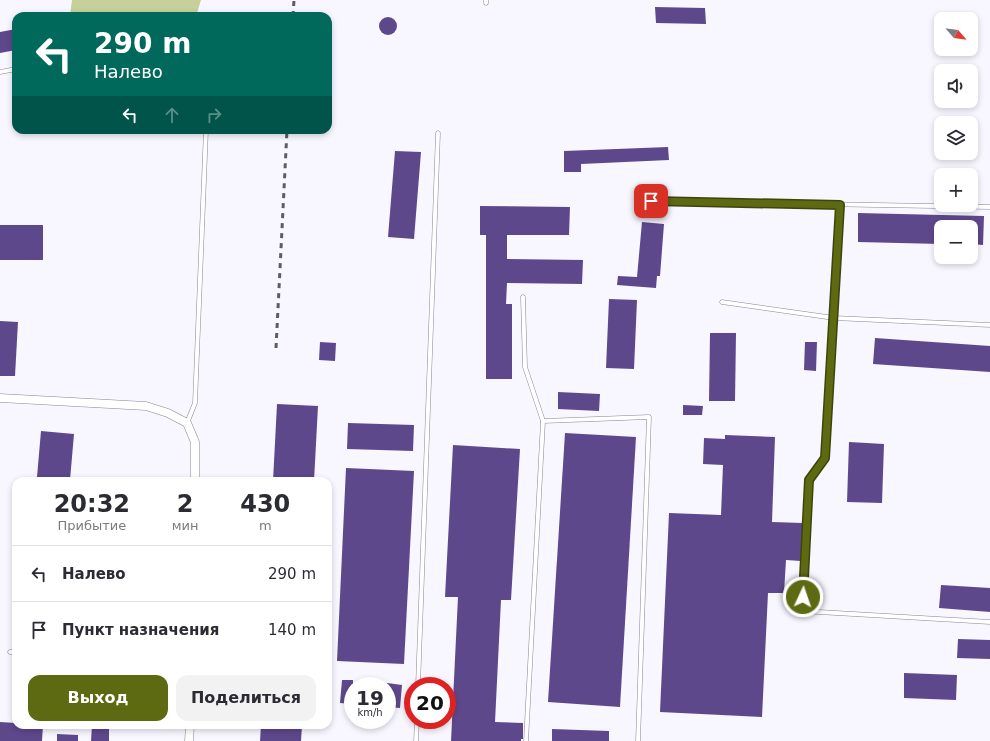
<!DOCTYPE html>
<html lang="ru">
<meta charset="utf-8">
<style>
:root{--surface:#fff;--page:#f2f2f3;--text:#2b2b33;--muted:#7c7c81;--line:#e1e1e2;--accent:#5e6a12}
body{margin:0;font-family:"DejaVu Sans",sans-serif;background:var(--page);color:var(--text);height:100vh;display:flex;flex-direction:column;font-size:15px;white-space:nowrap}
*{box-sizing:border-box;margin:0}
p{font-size:13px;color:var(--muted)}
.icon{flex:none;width:22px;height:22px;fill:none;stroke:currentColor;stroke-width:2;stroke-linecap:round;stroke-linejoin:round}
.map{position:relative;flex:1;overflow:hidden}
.drawer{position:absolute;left:12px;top:477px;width:320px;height:252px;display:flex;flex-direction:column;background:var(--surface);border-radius:12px;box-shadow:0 2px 6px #0003}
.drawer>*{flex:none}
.hud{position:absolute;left:12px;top:12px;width:320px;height:122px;border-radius:12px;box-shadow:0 2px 6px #0003;background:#00695c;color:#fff;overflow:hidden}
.needle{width:26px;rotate:118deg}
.tools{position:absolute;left:934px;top:12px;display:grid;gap:8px}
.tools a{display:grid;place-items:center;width:44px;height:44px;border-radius:8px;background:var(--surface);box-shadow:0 2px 6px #0003;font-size:20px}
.speed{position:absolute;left:344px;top:677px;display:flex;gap:8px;font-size:20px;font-weight:700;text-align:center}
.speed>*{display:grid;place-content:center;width:52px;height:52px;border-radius:50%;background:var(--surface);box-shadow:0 2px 6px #0003;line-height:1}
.speed small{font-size:10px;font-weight:400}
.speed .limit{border:6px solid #d22;background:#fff;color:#111}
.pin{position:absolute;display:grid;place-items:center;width:34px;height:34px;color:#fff;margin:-17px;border-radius:8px;box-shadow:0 2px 6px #0006}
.me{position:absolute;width:44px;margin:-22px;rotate:3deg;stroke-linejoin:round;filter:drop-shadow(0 0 3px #0008)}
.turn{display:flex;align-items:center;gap:14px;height:84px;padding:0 16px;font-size:18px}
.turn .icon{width:52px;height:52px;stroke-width:2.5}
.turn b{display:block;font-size:28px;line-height:34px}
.lanes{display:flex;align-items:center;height:38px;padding:0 16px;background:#0003;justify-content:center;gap:20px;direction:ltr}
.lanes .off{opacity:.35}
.eta{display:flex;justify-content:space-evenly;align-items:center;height:68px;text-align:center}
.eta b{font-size:24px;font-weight:800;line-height:28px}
.action{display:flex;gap:8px;margin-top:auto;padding:8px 16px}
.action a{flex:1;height:46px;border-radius:12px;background:var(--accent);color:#fff;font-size:16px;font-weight:800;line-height:46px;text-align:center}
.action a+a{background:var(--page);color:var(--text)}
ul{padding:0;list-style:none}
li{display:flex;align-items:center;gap:12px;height:56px;padding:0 16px;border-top:1px solid var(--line)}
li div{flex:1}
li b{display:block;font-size:15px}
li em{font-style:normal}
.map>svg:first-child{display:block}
</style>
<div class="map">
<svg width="990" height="741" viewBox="0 0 990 741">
<rect width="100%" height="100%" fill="#f8f6ff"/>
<path fill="#c5d09a" d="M72,0H201L196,16H70Z"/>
<g fill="#5e488c">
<path d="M655,7L705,8L706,24L656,23Z"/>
<circle cx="388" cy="26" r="9"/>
<path d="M16,29V50L0,53V32Z"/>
<path d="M668,147L669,160L581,164V172H564V151Z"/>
<path d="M395,151L421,152L414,239L388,237Z"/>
<path d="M480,206L570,207L569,235H507V259L583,260L582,284L507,283L506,304H512V379H486V235H480Z"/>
<path d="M858,213L984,216L983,245L971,244V227H941V244L858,242Z"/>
<path d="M642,222L664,224L660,276H657L656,288L617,285L618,276L637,277Z"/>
<rect x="0" y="225" width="43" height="35"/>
<path d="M609,299L637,300L634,369L606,368Z"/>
<path d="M0,321L18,322L15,376H0Z"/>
<path d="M710,333H736L735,401H709Z"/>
<path d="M875,338L990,346V372L873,364Z"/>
<path d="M320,342L336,343L335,361L319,360Z"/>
<path d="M805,342H817L816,371L804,370Z"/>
<path d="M558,392L600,394L599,411L558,409Z"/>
<path d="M277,404L318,406L314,481H273Z"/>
<path d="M683,405L703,406L702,415H683Z"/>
<path d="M348,423L414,425L413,451L347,449Z"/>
<path d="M41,431L74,434L70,480L37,477Z"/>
<path d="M565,433L636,437L620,707L548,702Z"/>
<path d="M725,435L775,437L772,522L803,523L801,561L786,560L784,593H768L762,717L660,712L669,513L721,515L723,465L703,464L704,438L725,439Z"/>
<path d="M849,442L884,444L882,503L847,502Z"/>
<path d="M453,445L520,449L511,600H501L495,722L523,723V739H521V741H451L458,597H445Z"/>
<path d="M346,468L414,471L404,664L337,661Z"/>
<path d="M941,585L990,588V612L939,608Z"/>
<path d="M958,639L990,640V659L957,658Z"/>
<path d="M904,673L957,675L956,700L904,698Z"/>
<path d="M342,680H353V704L340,703Z"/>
<path d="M387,683L402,685L400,708L387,707Z"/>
<path d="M0,722L16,723V725H43L42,741H0Z"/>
<path d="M92,725H109V741H91Z"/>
<path d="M261,725H302L301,741H260Z"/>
<path d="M552,729L609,731V741H552Z"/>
<path d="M57,734L78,735V741H57Z"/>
</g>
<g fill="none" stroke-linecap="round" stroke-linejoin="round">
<defs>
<g id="service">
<path d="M486,3V0"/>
<path d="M0,72L16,69"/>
<path d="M651,201L990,207"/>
<path d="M841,205L825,458L809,480L802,611L990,622"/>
<path d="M523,297L525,367L543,421"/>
<path d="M722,302L834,318L990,325"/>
<path d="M187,423L195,403L206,130"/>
<path d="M10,652H16"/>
<path d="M418,686L438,133"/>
<path d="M416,741L417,720"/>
<path d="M526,741L543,421L649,417L638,741"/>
</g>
<g id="minor">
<path d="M0,398L146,406L168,413L187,423L195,442V481"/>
<path d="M189,741L190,725"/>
</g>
</defs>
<use href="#service" stroke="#898498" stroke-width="5"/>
<use href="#minor" stroke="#898498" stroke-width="9"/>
<use href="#service" stroke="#fff" stroke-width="4"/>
<use href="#minor" stroke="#fff" stroke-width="8"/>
<g stroke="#5d5b64" stroke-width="3" stroke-dasharray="5 5" stroke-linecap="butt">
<path d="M293,16L294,0"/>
<path d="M276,348L287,130"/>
</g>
</g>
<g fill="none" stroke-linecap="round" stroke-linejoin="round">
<defs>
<path id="route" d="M651,201L840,205L825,458L809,480L803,597"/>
</defs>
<use href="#route" stroke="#3d450c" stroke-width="10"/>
<use href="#route" stroke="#5e6a12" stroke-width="7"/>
</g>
</svg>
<div class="tools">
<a><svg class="needle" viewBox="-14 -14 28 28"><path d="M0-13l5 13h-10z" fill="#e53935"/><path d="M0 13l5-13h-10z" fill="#7c7c81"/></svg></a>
<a><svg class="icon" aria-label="sound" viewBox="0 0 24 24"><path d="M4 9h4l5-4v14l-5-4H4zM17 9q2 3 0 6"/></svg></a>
<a><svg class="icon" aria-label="layers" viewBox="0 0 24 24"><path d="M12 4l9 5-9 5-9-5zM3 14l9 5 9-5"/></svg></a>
<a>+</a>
<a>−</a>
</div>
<div class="speed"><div>19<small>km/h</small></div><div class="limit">20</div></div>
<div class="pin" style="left:651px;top:201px;background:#d93025"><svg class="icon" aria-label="arrive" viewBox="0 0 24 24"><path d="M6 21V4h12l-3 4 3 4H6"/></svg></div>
<svg class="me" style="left:803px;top:597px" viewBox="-20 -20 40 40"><circle r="17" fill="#5e6a12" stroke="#fff" stroke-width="3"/><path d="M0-11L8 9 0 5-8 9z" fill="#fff"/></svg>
<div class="hud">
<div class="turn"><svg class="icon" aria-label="left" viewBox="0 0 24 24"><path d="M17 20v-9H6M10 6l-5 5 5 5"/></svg><div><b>290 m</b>Налево</div></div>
<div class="lanes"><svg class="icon" aria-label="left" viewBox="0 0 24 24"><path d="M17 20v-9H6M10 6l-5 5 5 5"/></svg><svg class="icon off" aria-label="ahead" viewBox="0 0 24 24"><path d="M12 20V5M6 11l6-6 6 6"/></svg><svg class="icon off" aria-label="right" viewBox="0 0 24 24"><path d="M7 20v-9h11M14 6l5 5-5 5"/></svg></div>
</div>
<section class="drawer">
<div class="eta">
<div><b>20:32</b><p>Прибытие</p></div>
<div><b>2</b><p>мин</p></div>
<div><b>430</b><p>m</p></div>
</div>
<ul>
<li><svg class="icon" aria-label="left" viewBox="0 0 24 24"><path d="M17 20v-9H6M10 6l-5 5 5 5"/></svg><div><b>Налево</b></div><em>290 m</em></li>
<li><svg class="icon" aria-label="arrive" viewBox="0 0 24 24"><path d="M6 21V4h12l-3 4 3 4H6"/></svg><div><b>Пункт назначения</b></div><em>140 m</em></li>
</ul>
<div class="action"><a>Выход</a><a>Поделиться</a></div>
</section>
</div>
